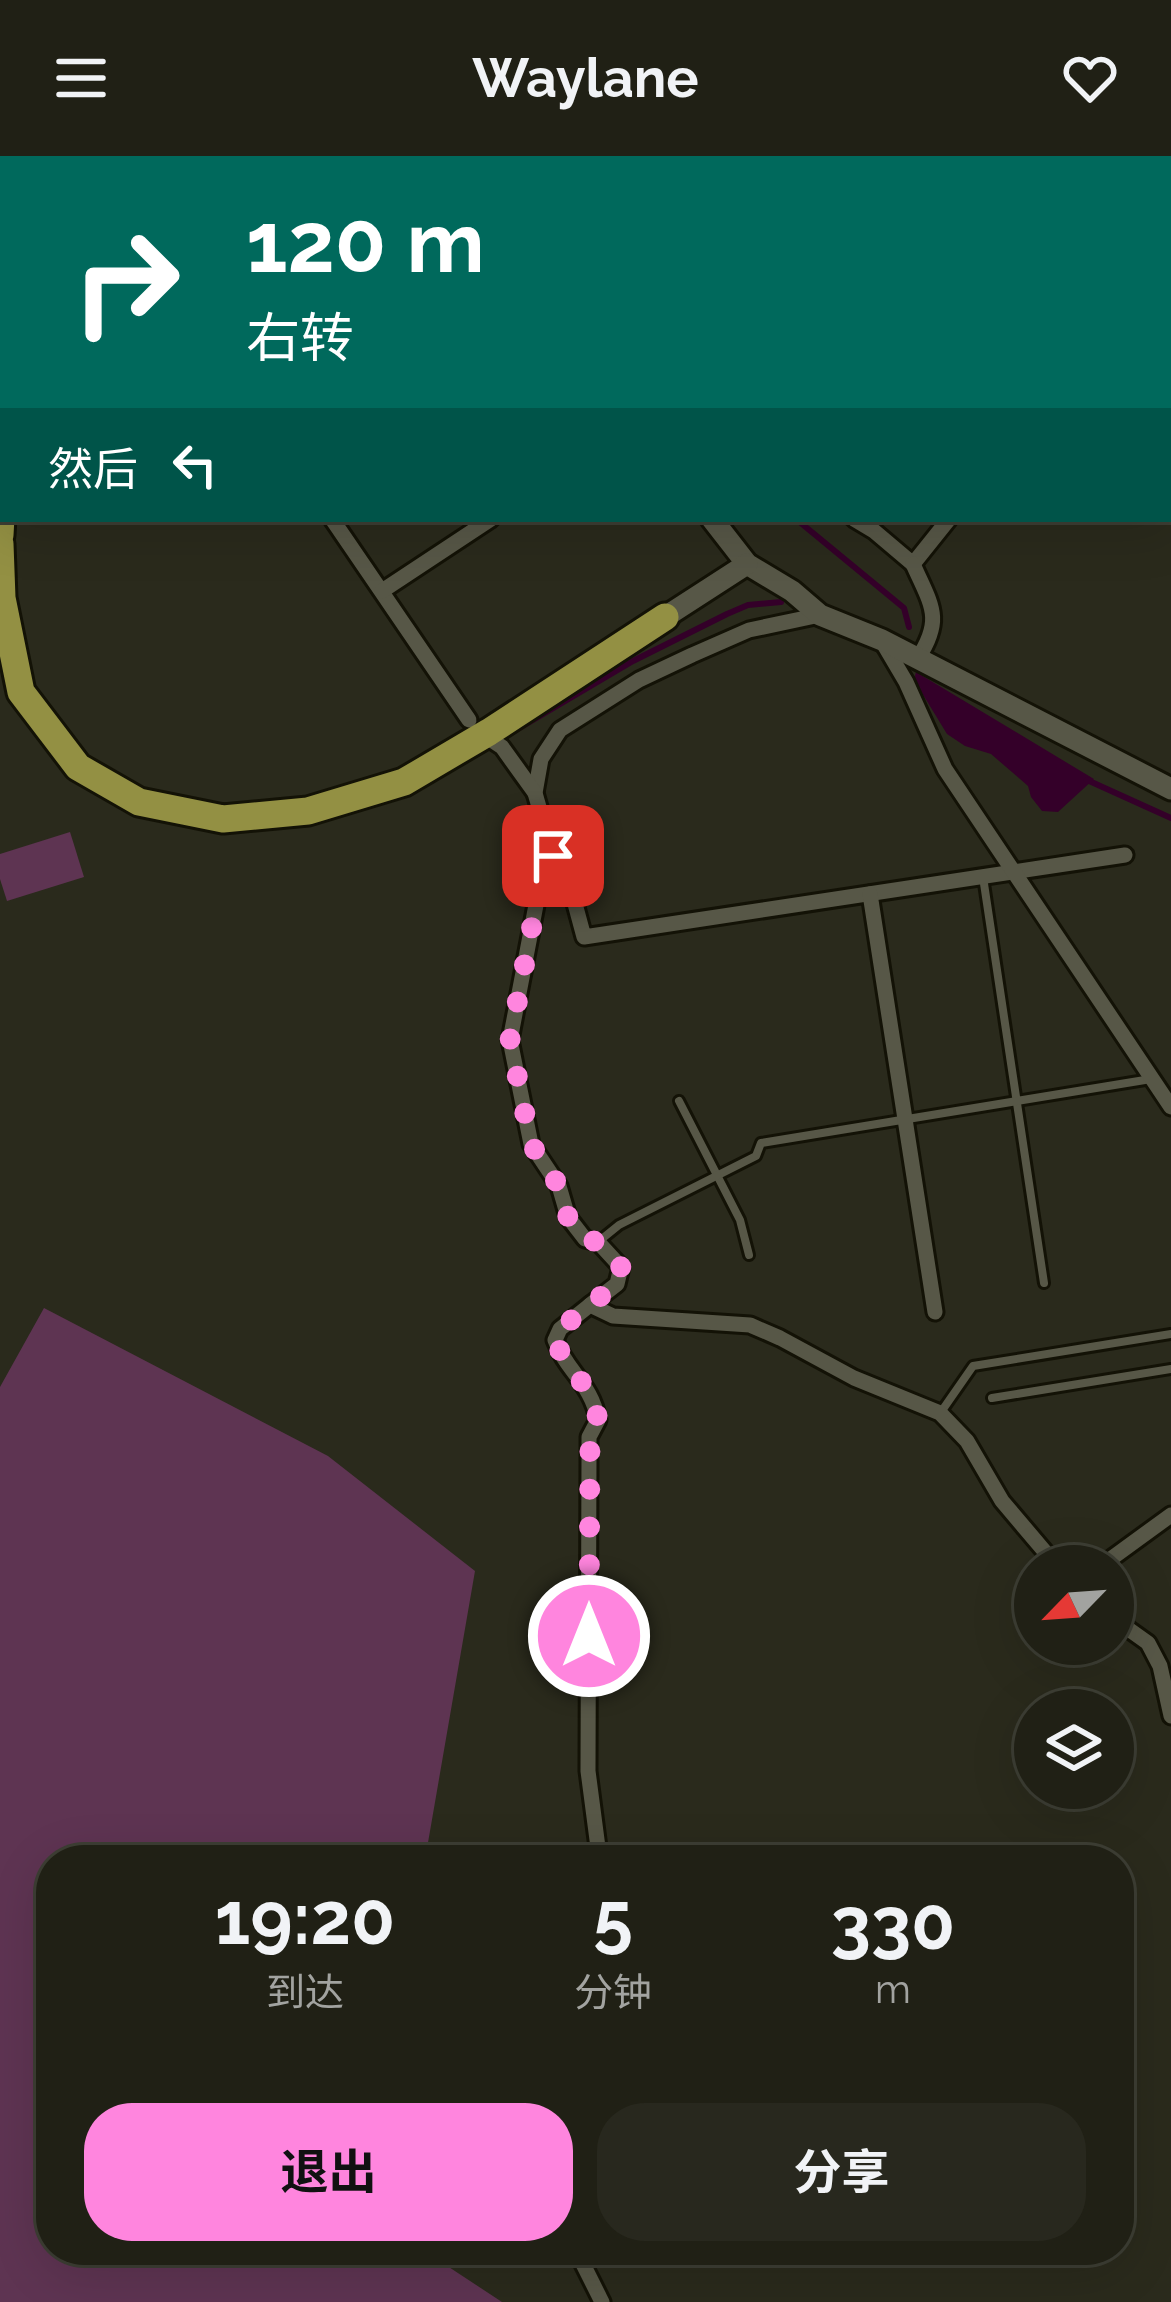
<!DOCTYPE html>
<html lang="zh">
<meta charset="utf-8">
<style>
:root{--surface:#202015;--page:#28281e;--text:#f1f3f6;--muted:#a2a3a0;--line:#3d3e34;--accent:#ff85de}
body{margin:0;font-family:Raleway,"Noto Sans SC",sans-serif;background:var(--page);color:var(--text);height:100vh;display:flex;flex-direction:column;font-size:45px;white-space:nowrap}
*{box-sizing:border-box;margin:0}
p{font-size:39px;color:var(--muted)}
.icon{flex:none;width:66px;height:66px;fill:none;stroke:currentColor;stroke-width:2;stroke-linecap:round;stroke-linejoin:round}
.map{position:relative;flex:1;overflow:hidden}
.sheet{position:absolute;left:36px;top:1689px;width:1098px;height:420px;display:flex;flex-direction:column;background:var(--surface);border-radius:48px;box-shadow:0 12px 48px #0002,0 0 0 3px var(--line)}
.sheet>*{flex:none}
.guide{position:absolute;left:0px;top:0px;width:1173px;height:366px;box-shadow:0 12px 48px #0002,0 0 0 3px var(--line);background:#00695c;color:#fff;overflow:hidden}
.needle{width:78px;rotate:245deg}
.fabs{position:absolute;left:1014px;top:1389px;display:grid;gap:24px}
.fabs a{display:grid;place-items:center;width:120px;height:120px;border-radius:50%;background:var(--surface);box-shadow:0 12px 48px #0002,0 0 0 3px var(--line);font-size:60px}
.pin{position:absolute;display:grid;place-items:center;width:102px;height:102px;color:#fff;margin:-51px;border-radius:24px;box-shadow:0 6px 18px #0006}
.me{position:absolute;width:132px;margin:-66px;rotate:0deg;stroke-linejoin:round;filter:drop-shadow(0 0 9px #0008)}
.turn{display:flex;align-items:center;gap:42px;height:252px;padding:0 48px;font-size:54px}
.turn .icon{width:156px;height:156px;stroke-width:2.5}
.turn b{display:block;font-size:84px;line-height:102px}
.then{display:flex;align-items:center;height:114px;padding:0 48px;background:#0003;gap:24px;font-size:45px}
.eta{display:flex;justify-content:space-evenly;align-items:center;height:204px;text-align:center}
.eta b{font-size:72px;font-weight:700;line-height:84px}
.primary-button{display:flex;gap:24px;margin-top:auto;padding:24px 48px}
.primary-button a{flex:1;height:138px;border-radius:48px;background:var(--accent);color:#111;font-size:48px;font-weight:700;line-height:138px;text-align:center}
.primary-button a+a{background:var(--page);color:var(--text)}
header{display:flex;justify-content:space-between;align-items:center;height:156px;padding:0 48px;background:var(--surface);font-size:54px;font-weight:700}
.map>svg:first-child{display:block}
</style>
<header><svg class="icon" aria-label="menu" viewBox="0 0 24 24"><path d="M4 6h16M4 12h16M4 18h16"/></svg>Waylane<svg class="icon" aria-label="heart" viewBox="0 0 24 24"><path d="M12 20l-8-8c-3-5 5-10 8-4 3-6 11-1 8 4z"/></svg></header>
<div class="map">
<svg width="1171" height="2146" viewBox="0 0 1171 2146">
<rect width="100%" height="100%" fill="#2a2a1c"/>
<g fill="#5e3452">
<path d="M70,676L84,721L7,745L0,723V698Z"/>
<path d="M44,1152L328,1300L475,1415L425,1704H51V2094H423L502,2146H0V1231Z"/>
</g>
<path fill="#340029" d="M916,516L1094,623L1058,656L1042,655L1031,641L1028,630L991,598L965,590L947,578L914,524Z"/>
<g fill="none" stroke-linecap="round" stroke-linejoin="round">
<g stroke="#340029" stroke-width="6">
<path d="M537,0L539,3"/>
<path d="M796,363L904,452L909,471"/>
<path d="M511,577L633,505L727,458L748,449L781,446"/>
<path d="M1087,624L1171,662"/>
</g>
<defs>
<g id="lane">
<path d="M719,3L721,0"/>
<path d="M762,3L765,0"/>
<path d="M983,721L1044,1127"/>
<path d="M679,945L740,1064L749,1099"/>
<path d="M598,1086L619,1069L756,1000L761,987L1151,923"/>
<path d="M992,1242L1171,1213"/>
<path d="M941,1256L973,1210L1171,1178"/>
</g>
<g id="street">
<path d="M81,0L83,3"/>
<path d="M117,0L118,3"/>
<path d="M558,0L559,3"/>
<path d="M231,3L237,0"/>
<path d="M473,3L477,0"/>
<path d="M815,3L818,0"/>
<path d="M332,363L469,564"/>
<path d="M854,363L874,375L913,408L949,363"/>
<path d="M913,408C931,449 944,462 918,502"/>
<path d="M382,435L491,363"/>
<path d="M820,459L749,474L692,499L639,524L560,574L541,603L535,637L553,700L574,744L584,781L1125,699"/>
<path d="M883,487L906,526L945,613L1171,951"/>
<path d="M490,583L502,591L535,637"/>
<path d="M553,700L541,723L510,884L531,988L559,1030L568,1061L585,1083L598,1086L621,1111L617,1128L590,1149"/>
<path d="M870,738L935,1156"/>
<path d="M1101,1410L1171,1359"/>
<path d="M1113,1462L1148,1487L1160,1510L1171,1560"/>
<path d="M533,1704L599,1699L588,1615L589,1300V1281L598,1264C592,1228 566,1215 555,1184L560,1173L590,1149L613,1160L750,1169L780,1182L854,1222L940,1257L967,1285L1002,1345L1057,1410"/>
<path d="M576,2094L602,2146"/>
</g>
<g id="secondary">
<path d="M506,0L508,3"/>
<path d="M712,363L747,408L792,435L820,459L882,484L1171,633"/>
<path d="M665,461L747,408"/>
</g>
<g id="highway">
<path d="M0,92L3,109"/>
<path d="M0,379L3,325"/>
<path d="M0,388L2,442L21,536L78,611L139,646L223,663L308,655L404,626L489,576L665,461"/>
</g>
</defs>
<use href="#lane" stroke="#131206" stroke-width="14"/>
<use href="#street" stroke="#131206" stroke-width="21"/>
<use href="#secondary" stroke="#131206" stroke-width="27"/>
<use href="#highway" stroke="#131206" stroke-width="33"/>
<use href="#lane" stroke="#575747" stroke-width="8"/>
<use href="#street" stroke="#575747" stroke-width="15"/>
<use href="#secondary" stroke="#575747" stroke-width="21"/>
<use href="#highway" stroke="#939043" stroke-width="27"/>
</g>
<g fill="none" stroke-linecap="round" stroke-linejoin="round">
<path stroke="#ff85de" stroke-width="21" stroke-dasharray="0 37.8" d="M553,700L541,723L510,884L531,988L559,1030L568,1061L585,1083L598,1086L621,1111L616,1128L560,1173L555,1184C567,1215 592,1228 598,1264L590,1280L589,1480"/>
</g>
</svg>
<div class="fabs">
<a><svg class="needle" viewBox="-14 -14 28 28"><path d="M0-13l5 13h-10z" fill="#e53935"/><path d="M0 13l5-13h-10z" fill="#a2a3a0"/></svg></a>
<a><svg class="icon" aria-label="layers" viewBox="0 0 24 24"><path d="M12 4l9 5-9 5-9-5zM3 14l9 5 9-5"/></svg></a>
</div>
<div class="pin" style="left:553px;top:700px;background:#d93025"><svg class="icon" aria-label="arrive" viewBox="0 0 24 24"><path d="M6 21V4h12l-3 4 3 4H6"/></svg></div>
<svg class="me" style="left:589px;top:1480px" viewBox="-20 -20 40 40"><circle r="17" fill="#ff85de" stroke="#fff" stroke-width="3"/><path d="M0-11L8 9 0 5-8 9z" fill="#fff"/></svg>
<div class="guide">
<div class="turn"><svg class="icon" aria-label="right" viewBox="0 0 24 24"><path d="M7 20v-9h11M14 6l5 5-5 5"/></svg><div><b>120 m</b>右转</div></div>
<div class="then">然后<svg class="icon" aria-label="left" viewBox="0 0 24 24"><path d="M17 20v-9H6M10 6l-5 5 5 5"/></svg></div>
</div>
<section class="sheet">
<div class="eta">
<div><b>19:20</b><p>到达</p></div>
<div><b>5</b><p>分钟</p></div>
<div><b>330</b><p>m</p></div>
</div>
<div class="primary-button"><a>退出</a><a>分享</a></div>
</section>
</div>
